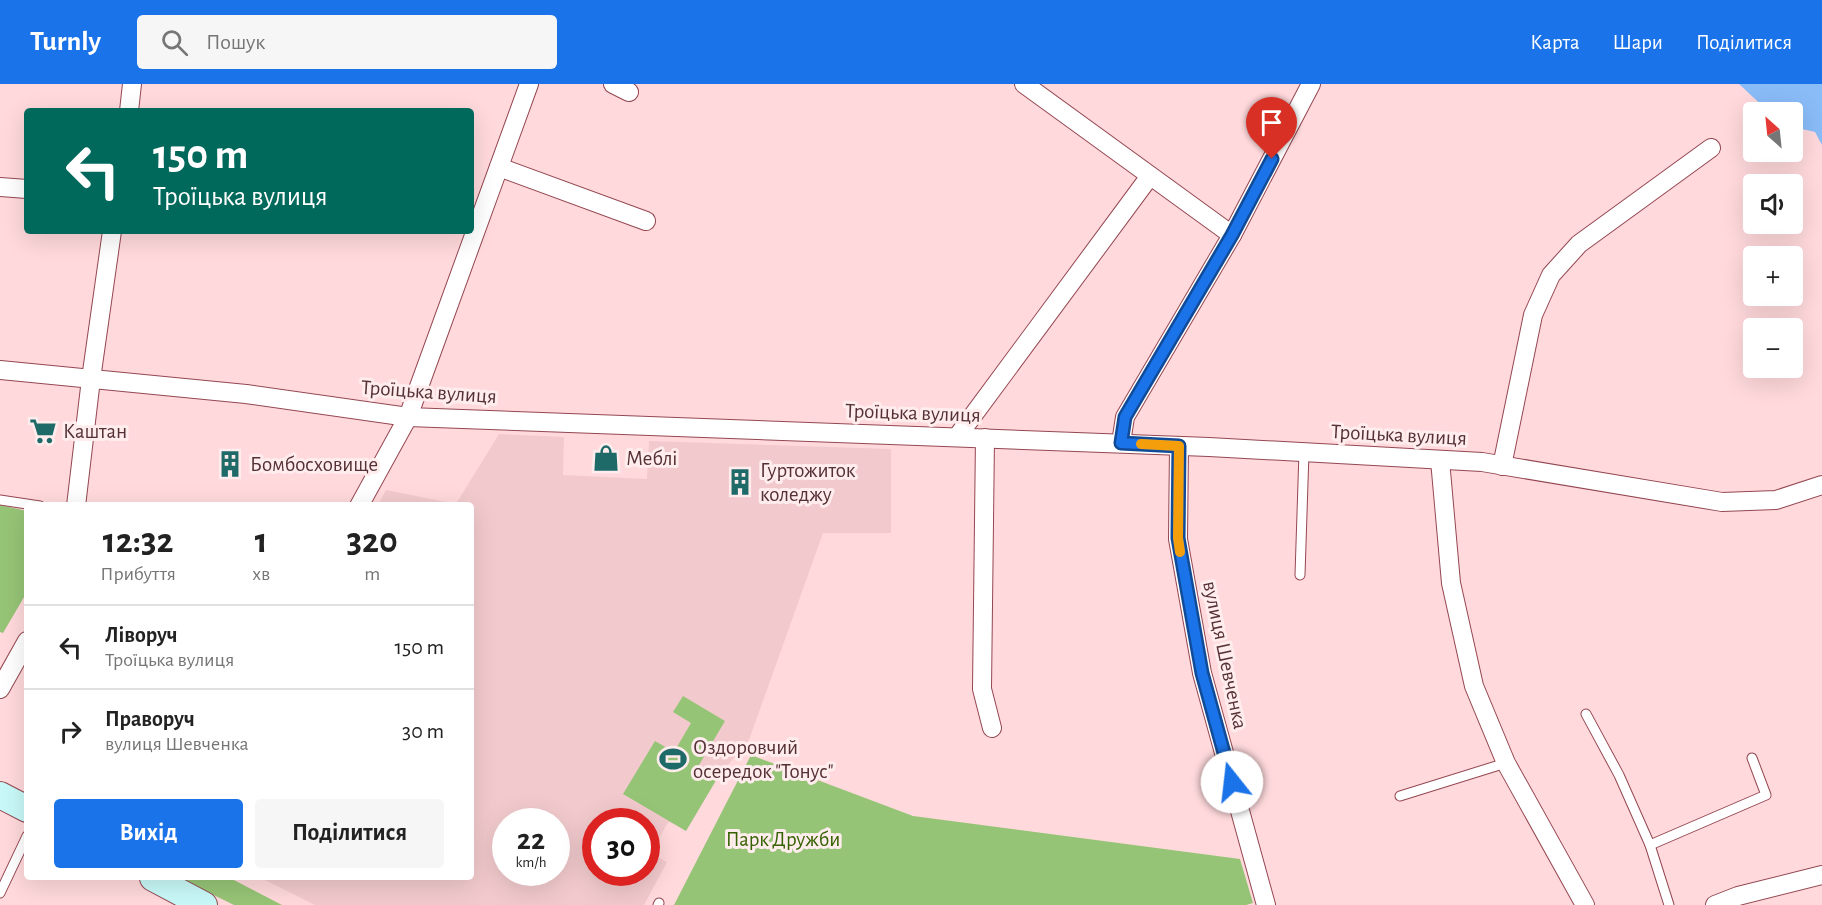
<!DOCTYPE html>
<html lang="uk">
<meta charset="utf-8">
<style>
:root{--surface:#fff;--page:#f6f6f6;--text:#222;--muted:#767676;--line:#e0e0e0;--accent:#1a73e8}
body{margin:0;font-family:"Alegreya Sans",sans-serif;background:var(--page);color:var(--text);height:100vh;display:flex;flex-direction:column;font-size:22px;white-space:nowrap}
*{box-sizing:border-box;margin:0}
p{font-size:20px;color:var(--muted)}
.icon{flex:none;width:33px;height:33px;fill:none;stroke:currentColor;stroke-width:2;stroke-linecap:round;stroke-linejoin:round}
.map{position:relative;flex:1;overflow:hidden}
.panel{position:absolute;left:24px;top:418px;width:450px;height:378px;display:flex;flex-direction:column;background:var(--surface);border-radius:6px;box-shadow:0 6px 24px #0002}
.panel>*{flex:none}
.hud{position:absolute;left:24px;top:24px;width:450px;height:126px;border-radius:6px;box-shadow:0 6px 24px #0002;background:#00695c;color:#fff;overflow:hidden}
.needle{width:39px;rotate:333deg}
.controls{position:absolute;left:1743px;top:18px;display:grid;gap:12px}
.controls a{display:grid;place-items:center;width:60px;height:60px;border-radius:6px;background:var(--surface);box-shadow:0 6px 24px #0002;font-size:30px}
.speed{position:absolute;left:492px;top:724px;display:flex;gap:12px;font-size:30px;font-weight:700;text-align:center}
.speed>*{display:grid;place-content:center;width:78px;height:78px;border-radius:50%;background:var(--surface);box-shadow:0 6px 24px #0002;line-height:1}
.speed small{font-size:15px;font-weight:400}
.speed .limit{border:9px solid #d22;background:#fff;color:#111}
.pin{position:absolute;display:grid;place-items:center;width:51px;height:51px;color:#fff;margin:-62px -26px;border-radius:50% 50% 50% 0;rotate:-45deg;box-shadow:0 0 6px #0007}
.pin .icon{rotate:45deg}
.me{position:absolute;width:66px;margin:-33px;rotate:344deg;stroke-linejoin:round;filter:drop-shadow(0 0 4px #0008)}
.turn{display:flex;align-items:center;gap:21px;height:126px;padding:0 30px;font-size:27px}
.turn .icon{width:78px;height:78px;stroke-width:2.5}
.turn b{display:block;font-size:42px;line-height:51px}
.eta{display:flex;justify-content:space-evenly;align-items:center;height:102px;text-align:center}
.eta b{font-size:36px;font-weight:700;line-height:42px}
.action{display:flex;gap:12px;margin-top:auto;padding:12px 30px}
.action a{flex:1;height:69px;border-radius:6px;background:var(--accent);color:#fff;font-size:24px;font-weight:700;line-height:69px;text-align:center}
.action a+a{background:var(--page);color:var(--text)}
ul{padding:0;list-style:none}
li{display:flex;align-items:center;gap:18px;height:84px;padding:0 30px;border-top:2px solid var(--line)}
li div{flex:1}
li b{display:block;font-size:22px}
li em{font-style:normal}
header{display:flex;align-items:center;gap:36px;box-sizing:border-box;height:84px;padding:0 30px;background:var(--accent);color:#fff}
header strong{font-size:28px}
nav{display:flex;gap:33px;margin-inline-start:auto;font-size:21px}
.search{width:420px;height:54px;background:var(--page);display:flex;align-items:center;gap:15px;box-sizing:border-box;padding:0 21px;border-radius:6px;color:var(--muted);font-size:22px}
.map>svg:first-child{display:block}
</style>
<header>
<strong>Turnly</strong>
<div class="search"><svg class="icon" aria-label="search" viewBox="0 0 24 24"><circle cx="10" cy="10" r="6"/><path d="M15 15l6 6"/></svg>Пошук</div>
<nav><a>Карта</a><a>Шари</a><a>Поділитися</a></nav>
</header>
<div class="map">
<svg width="1822" height="821" viewBox="0 0 1822 821">
<rect width="100%" height="100%" fill="#ffd9dc"/>
<path fill="#f2cacd" fill-rule="evenodd" d="M499,350L564,353L563,391L647,395L649,357L891,365V449H823L749,656L718,693L686,747L670,738L667,740L651,769L667,778L644,821H315L261,794H471V422L378,421L386,406L456,420ZM506,738H556V789H506ZM596,738H646V789H596Z"/>
<g fill="#96c476">
<path d="M0,421L27,427V508L3,549L0,548Z"/>
<path d="M683,612L725,637L699,681L718,693L686,747L623,710L655,657L674,668L691,639L673,628Z"/>
<path d="M751,671L913,732L1240,775L1253,819L1246,821H674Z"/>
<path d="M179,794H230L282,821H234Z"/>
</g>
<path fill="#8abcf8" d="M1739,0H1822V61L1815,48L1793,43L1792,28H1769Z"/>
<g fill="none" stroke-linecap="round" stroke-linejoin="round">
<defs>
<g id="lane">
<path d="M0,416L40,422"/>
<path d="M1300,491L1304,368"/>
<path d="M1586,630L1619,691L1650,761L1669,821"/>
<path d="M1400,712L1506,679"/>
<path d="M1650,761L1766,711L1752,674"/>
<path d="M0,809L27,752"/>
<path d="M658,821L659,819"/>
</g>
<g id="street">
<path d="M613,0L629,8"/>
<path d="M1024,0L1232,151"/>
<path d="M129,27L132,0"/>
<path d="M499,83L646,137"/>
<path d="M0,103L27,105"/>
<path d="M0,286L246,310L408,333L1209,363L1482,378L1722,418L1776,416L1822,401"/>
<path d="M957,353L1150,92"/>
<path d="M985,354L982,605L992,644"/>
<path d="M1121,359L1125,333L1232,151L1311,0"/>
<path d="M1179,362L1178,455L1202,589L1266,821"/>
<path d="M1440,376L1451,499L1474,602L1506,679L1585,821"/>
<path d="M1502,382L1533,231L1551,191L1579,160L1711,64"/>
<path d="M76,422L91,295L112,147"/>
<path d="M359,422L408,333L529,0"/>
<path d="M0,605L27,557"/>
<path d="M1715,821L1738,812L1822,791"/>
</g>
<g id="secondary">
<path d="M0,711L27,725"/>
<path d="M153,794L204,821"/>
</g>
</defs>
<use href="#lane" stroke="#944751" stroke-width="11"/>
<use href="#street" stroke="#944751" stroke-width="20"/>
<use href="#secondary" stroke="#944751" stroke-width="28"/>
<use href="#lane" stroke="#fff" stroke-width="9"/>
<use href="#street" stroke="#fff" stroke-width="18"/>
<use href="#secondary" stroke="#c8f9f8" stroke-width="26"/>
</g>
<g fill="none" stroke-linecap="round" stroke-linejoin="round">
<defs>
<path id="route" d="M1232,698L1202,589L1178,454L1179,362L1121,359L1125,333L1232,151L1272,75"/>
</defs>
<use href="#route" stroke="#114b97" stroke-width="15"/>
<use href="#route" stroke="#1a73e8" stroke-width="10"/>
<path stroke="#f59e0b" stroke-width="10" d="M1141,360L1179,362L1178,454L1180,468"/>
</g>
<defs>
<symbol id="supermarket-bare" viewBox="-9 -9 18 18"><path d="M-6-5.5h2.5l.6 2H6L4.5 2H-2.5L-4.4-4H-6ZM-1.5 3.2a1.3 1.3 0 1 0 .1 0ZM3 3.2a1.3 1.3 0 1 0 .1 0Z" fill="#1e6a69" stroke="#ffeced" stroke-width="2.5" paint-order="stroke"/></symbol>
<symbol id="shop-bare" viewBox="-9 -9 18 18"><path d="M-5-2.5h2.3a2.7 3.5 0 0 1 5.4 0H5L5.5 6h-11ZM-1.5-2.5h3a1.5 2.3 0 0 0-3 0Z" fill="#1e6a69" stroke="#ffeced" stroke-width="2.5" paint-order="stroke"/></symbol>
<symbol id="building-bare" viewBox="-9 -9 18 18"><path d="M-4-6H4V6H1V3H-1V6H-4ZM-2.5-4.3h1.7v1.8h-1.7ZM.8-4.3h1.7v1.8H.8ZM-2.5-1h1.7V.8h-1.7ZM.8-1h1.7V.8H.8Z" fill="#1e6a69" stroke="#ffeced" stroke-width="2.5" paint-order="stroke"/></symbol>
<symbol id="stadium-bare" viewBox="-9 -9 18 18"><path d="M0-5a6.5 5 0 1 0 0 10a6.5 5 0 1 0 0-10ZM-3.5-1.8h7v3.6h-7Z" fill="#1e6a69" stroke="#ffeced" stroke-width="2.5" paint-order="stroke"/></symbol>
</defs>
<g fill-rule="evenodd">
<use href="#supermarket-bare" x="24" y="328" width="38" height="38"/>
<use href="#shop-bare" x="587" y="355" width="38" height="38"/>
<use href="#building-bare" x="211" y="361" width="38" height="38"/>
<use href="#building-bare" x="721" y="379" width="38" height="38"/>
<use href="#stadium-bare" x="654" y="656" width="38" height="38"/>
</g>
<g text-anchor="middle" dominant-baseline="central" stroke-width="6" stroke-linejoin="round" paint-order="stroke">
<g font-size="21" fill="#553135" stroke="#ffeced">
<text transform="translate(429 308) rotate(4)">Троїцька вулиця</text>
<text transform="translate(913 329) rotate(2)">Троїцька вулиця</text>
<text transform="translate(1399 351) rotate(3)">Троїцька вулиця</text>
<text transform="translate(1225 571) rotate(78)">вулиця Шевченка</text>
</g>
<g font-size="21" fill="#553135" stroke="#ffeced" text-anchor="start">
<text x="63" y="347">Каштан</text>
<text x="626" y="374">Меблі</text>
<text x="250" y="380">Бомбосховище</text>
<text x="760" y="386">Гуртожиток<tspan x="760" dy="24">коледжу</tspan></text>
<text x="693" y="663">Оздоровчий<tspan x="693" dy="24">осередок "Тонус"</tspan></text>
</g>
<g font-size="21" fill="#356202" stroke="#ffeced">
<text x="783" y="755">Парк Дружби</text>
</g>
</g>
</svg>
<div class="controls">
<a><svg class="needle" viewBox="-14 -14 28 28"><path d="M0-13l5 13h-10z" fill="#e53935"/><path d="M0 13l5-13h-10z" fill="#767676"/></svg></a>
<a><svg class="icon" aria-label="sound" viewBox="0 0 24 24"><path d="M4 9h4l5-4v14l-5-4H4zM17 9q2 3 0 6"/></svg></a>
<a>+</a>
<a>−</a>
</div>
<div class="speed"><div>22<small>km/h</small></div><div class="limit">30</div></div>
<div class="pin" style="left:1272px;top:75px;background:#d93025"><svg class="icon" aria-label="arrive" viewBox="0 0 24 24"><path d="M6 21V4h12l-3 4 3 4H6"/></svg></div>
<svg class="me" style="left:1232px;top:698px" viewBox="-20 -20 40 40"><circle r="19" fill="#fff"/><path d="M0-13L10 11 0 6-10 11z" fill="#1a73e8"/></svg>
<div class="hud">
<div class="turn"><svg class="icon" aria-label="left" viewBox="0 0 24 24"><path d="M17 20v-9H6M10 6l-5 5 5 5"/></svg><div><b>150 m</b>Троїцька вулиця</div></div>
</div>
<section class="panel">
<div class="eta">
<div><b>12:32</b><p>Прибуття</p></div>
<div><b>1</b><p>хв</p></div>
<div><b>320</b><p>m</p></div>
</div>
<ul>
<li><svg class="icon" aria-label="left" viewBox="0 0 24 24"><path d="M17 20v-9H6M10 6l-5 5 5 5"/></svg><div><b>Ліворуч</b><p>Троїцька вулиця</p></div><em>150 m</em></li>
<li><svg class="icon" aria-label="right" viewBox="0 0 24 24"><path d="M7 20v-9h11M14 6l5 5-5 5"/></svg><div><b>Праворуч</b><p>вулиця Шевченка</p></div><em>30 m</em></li>
</ul>
<div class="action"><a>Вихід</a><a>Поділитися</a></div>
</section>
</div>
